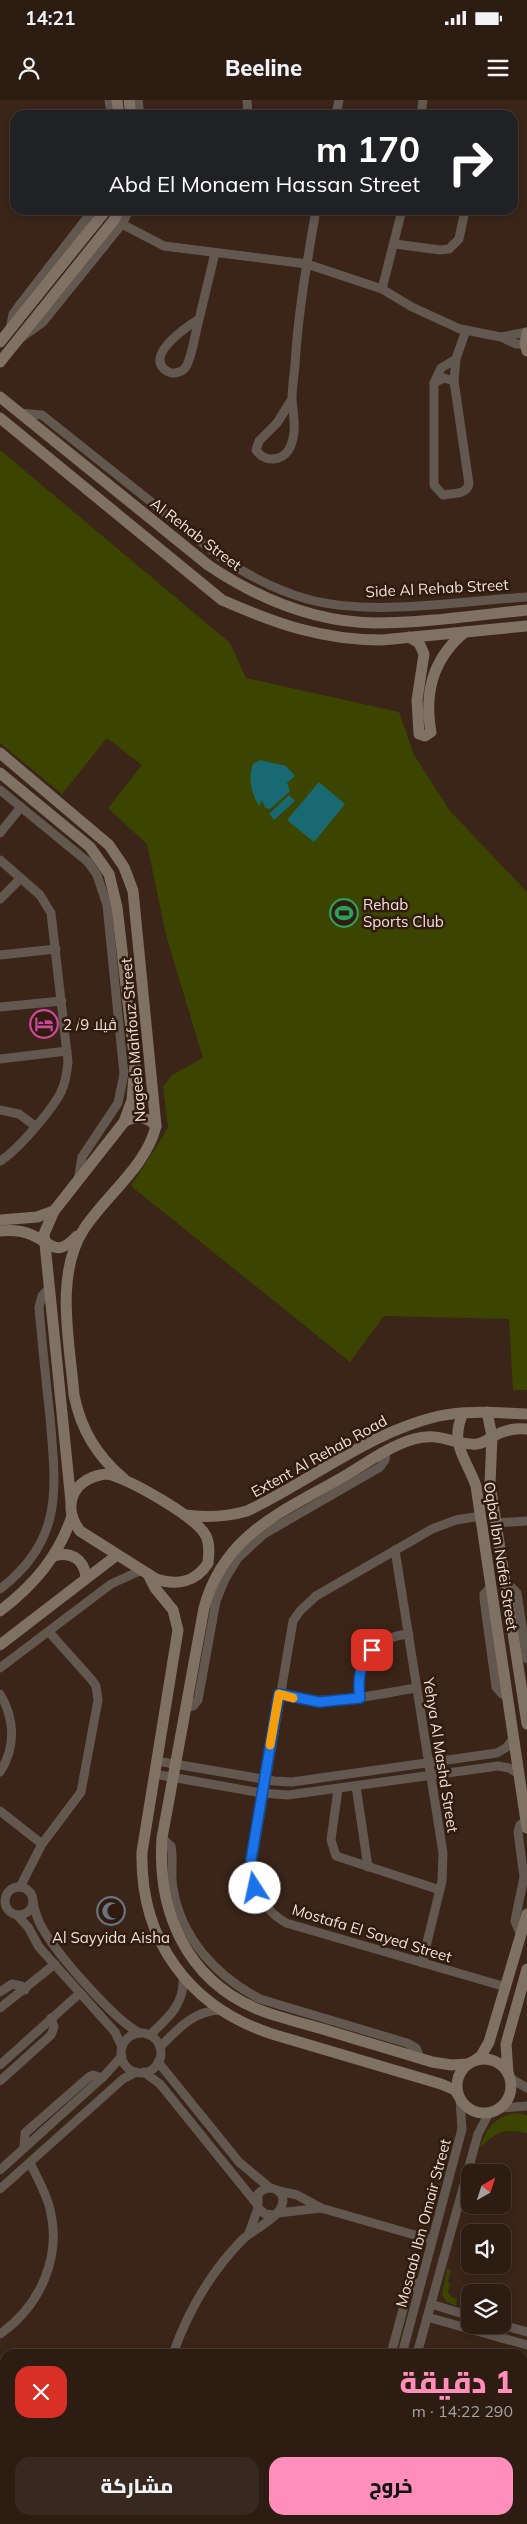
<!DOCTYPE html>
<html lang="ar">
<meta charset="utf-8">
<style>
:root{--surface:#2c1c12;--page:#382920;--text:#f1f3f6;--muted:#a6a19f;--line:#483a32;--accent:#ff8ebb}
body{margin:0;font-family:Mulish,Cairo,sans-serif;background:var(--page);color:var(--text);direction:rtl;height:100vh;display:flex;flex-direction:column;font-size:19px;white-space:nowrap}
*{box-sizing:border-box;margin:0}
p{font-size:16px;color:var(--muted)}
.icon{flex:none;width:28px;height:28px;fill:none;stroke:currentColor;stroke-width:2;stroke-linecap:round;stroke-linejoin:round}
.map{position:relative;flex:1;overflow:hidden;direction:ltr}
.drawer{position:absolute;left:0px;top:2249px;width:528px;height:176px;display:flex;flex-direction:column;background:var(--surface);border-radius:15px 15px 0 0;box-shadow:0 2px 8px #0003,0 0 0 1px var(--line);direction:rtl}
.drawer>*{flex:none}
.hud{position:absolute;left:10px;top:10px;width:508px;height:105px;border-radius:15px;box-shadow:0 2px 8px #0003,0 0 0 1px var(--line);direction:rtl;background:#202124;color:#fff;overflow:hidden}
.needle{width:32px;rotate:39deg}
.fabs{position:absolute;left:461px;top:2064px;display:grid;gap:10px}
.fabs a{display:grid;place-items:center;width:50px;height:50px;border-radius:10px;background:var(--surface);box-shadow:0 2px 8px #0003,0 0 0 1px var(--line);font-size:25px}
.pin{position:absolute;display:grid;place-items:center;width:42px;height:42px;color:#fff;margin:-21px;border-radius:10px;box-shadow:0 2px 8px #0006}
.me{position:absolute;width:55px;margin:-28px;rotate:350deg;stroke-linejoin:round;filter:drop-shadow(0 0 4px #0008)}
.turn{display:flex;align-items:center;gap:18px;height:105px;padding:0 15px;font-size:22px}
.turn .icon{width:65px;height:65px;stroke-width:2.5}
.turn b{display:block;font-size:35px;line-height:42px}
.round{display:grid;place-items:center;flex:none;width:52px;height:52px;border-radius:15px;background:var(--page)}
.overview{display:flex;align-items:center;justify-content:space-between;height:85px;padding:0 15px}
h1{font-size:30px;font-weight:800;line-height:38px;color:var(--accent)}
.cta{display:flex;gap:10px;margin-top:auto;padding:10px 15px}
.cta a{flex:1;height:58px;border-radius:15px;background:var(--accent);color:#111;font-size:20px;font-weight:800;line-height:58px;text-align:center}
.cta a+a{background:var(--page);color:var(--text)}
.status{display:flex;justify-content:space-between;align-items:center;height:35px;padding:0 25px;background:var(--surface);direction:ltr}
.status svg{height:14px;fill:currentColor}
header{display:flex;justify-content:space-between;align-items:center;height:65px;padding:0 15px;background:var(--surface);font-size:22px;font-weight:800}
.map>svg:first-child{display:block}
</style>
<div class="status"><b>14:21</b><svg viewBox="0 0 49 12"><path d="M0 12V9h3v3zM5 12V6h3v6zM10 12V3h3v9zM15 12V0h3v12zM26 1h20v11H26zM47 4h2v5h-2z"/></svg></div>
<header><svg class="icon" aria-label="menu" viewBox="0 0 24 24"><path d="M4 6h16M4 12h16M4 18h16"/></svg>Beeline<svg class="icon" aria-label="person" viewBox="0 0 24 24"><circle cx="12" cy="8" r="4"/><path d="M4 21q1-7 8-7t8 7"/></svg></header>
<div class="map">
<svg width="527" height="2424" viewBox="0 0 527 2424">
<rect width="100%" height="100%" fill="#3a2518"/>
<g fill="#3b4500">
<path d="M0,350L230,543L246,578L399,612L414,655L450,711L527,792V1290H513L509,1219L384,1216L350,1262L131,1086L168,1028L163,987L172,975L203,958L166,835L147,744L108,708L142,665L107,638L62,694L0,643Z"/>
<path d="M516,2013L527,2015V2033C501,2028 498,2032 480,2047C486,2029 495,2016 516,2013Z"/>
<path d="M447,2169L451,2170L448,2182L450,2183L448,2192L451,2197L457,2199L456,2206L447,2202L442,2195Z"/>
</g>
<g fill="#196972">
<path d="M260,660L286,666L295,676L287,683L290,691L270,709L265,708L262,700L259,706C251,692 248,680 253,664Z"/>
<path d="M319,682L345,704L314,742L287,720Z"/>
<path d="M289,695L295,701L274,720L269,714Z"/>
</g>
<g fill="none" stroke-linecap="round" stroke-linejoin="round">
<g stroke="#625850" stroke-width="9">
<path d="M109,0L111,15"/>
<path d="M138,0L140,15"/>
<path d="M247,0L248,15"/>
<path d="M336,15L339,0"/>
<path d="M421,15L423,0"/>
<path d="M114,120L164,146L307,164L382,189L412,207L460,229L501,237L516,244H525"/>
<path d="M395,144L440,150L449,149L459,139L465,110"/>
<path d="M382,189L402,110"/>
<path d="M199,219C188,226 147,253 164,269C168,273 174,274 179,272C183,271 185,269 187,265C192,254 194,240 197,228C203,203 209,178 215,153"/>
<path d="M10,230L13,214L18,207L93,110"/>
<path d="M22,237L43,222L122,124L129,110"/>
<path d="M501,237L527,232"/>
<path d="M456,259L454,281L469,384C466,395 454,393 443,395L434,385V283L441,268L456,259L466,230"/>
<path d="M434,283L444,278L454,281"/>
<path d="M292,299L277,323L259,341L256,350C266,364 285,361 291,345C297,330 293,314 292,299C292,288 294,276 295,265C298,213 307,162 316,110"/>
<path d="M20,313L42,315L219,456C247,475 275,490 307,499C372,517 460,501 527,497"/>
<path d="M0,690L88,762L97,775L107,805L124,974L118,1003L82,1057L78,1081"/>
<path d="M0,733L21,707"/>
<path d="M0,760L40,795L51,813L68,962C67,972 66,982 61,992C52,1010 17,1051 0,1061"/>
<path d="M0,799L21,778"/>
<path d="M0,855L56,849"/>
<path d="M0,907L62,901"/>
<path d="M0,959L67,951"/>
<path d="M0,1010L19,1014L35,1026"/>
<path d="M481,1416L456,1420L432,1429L316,1496L300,1511L293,1521L251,1769C254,1793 266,1811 286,1823L506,1887"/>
<path d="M496,1423L527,1421"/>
<path d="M395,1450L443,1753L442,1781L422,1863"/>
<path d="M506,1482L517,1493L527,1559"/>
<path d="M491,1487L484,1494V1499L496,1587L502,1594H507"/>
<path d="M0,1489C64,1440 56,1389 50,1317C46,1280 42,1244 39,1207L42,1196L50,1187"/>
<path d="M0,1568L111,1484L142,1470"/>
<path d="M0,1594C15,1619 16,1647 0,1672"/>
<path d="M279,1595C328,1607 368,1596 416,1588"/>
<path d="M360,1598C354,1563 374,1537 409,1534"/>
<path d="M185,1608L193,1606L198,1600L216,1501L225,1479L238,1458L264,1434L380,1367L385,1360L386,1352"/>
<path d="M157,1661L274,1681L292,1682L497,1653L507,1647L514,1637"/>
<path d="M154,1674L262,1693L288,1695L498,1666L509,1668L519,1674"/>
<path d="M356,1686L368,1767"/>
<path d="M338,1689L331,1740L336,1756L440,1790"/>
<path d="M0,1711L42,1744"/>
<path d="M162,1738L171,1746C174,1760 170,1774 173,1788C181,1838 216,1876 260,1899L407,1943L416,1948L420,1958"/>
<circle cx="19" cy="1801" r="14"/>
<path d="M20,1787L42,1744L81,1692L98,1600L96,1586L91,1579L49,1532"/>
<path d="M33,1802C35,1812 38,1822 44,1831C59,1856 115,1921 140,1933"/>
<path d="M17,1815L28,1827L39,1847L115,1932L122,1947"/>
<path d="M521,1836L515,1821L524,1777L518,1732L520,1725L526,1721"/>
<path d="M0,1892L12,1884L21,1886L25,1890"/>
<path d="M0,1908L55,1864"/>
<circle cx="141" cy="1953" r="20"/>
<path d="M150,1935C168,1918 185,1904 183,1877"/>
<path d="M160,1947C178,1929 193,1911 220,1910"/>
<path d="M158,1962L239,2062L270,2088"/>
<path d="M0,1965L80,1893"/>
<path d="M144,1972L160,1984L256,2103"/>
<path d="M510,1978L527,1988"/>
<path d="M0,1981L51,1935L54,1927L51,1918"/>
<path d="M501,2008L527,2006"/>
<path d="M24,2048L25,2033L89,1977L93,1975L102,1978"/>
<path d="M0,2070L104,1976L122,1956"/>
<path d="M0,2089L123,1979L136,1972"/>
<path d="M279,2091L297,2095L321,2108L432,2140"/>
<path d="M278,2113L321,2108"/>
<path d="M249,2133L258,2108"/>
<path d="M431,2204L470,2216"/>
<path d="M427,2217L527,2245"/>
<path d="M502,2225L527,2232"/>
<path d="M0,2234C40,2206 62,2157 50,2109C46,2093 37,2077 30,2063"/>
<path d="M173,2254C188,2211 210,2173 242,2140C254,2128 289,2115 282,2095C275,2086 266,2086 258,2094V2108L265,2114L274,2115"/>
<path d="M391,2254L408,2191L414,2185L421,2182"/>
<path d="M402,2254L462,2029L460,1999"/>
<path d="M417,2254L478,2034L489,2013"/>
<path d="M0,2338L5,2341"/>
<path d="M0,2351L5,2352"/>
<path d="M138,2420L141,2424"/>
<path d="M152,2420L154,2424"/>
<path d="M60,2424L62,2420"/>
<path d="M344,2424L345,2420"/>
<path d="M356,2424L357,2420"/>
<path d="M370,2424L371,2420"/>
</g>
<g stroke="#807165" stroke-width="11">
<path d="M117,0L119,15"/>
<path d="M129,0L131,15"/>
<path d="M527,233L525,244L527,251"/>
<path d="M0,242L106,110"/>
<path d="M0,262L114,120L119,110"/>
<path d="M0,297L208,465C257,498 315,522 375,523C426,523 477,515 527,510"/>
<path d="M0,318L222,500C277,524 322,540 382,540L527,526"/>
<path d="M409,537L419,543L424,554L417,600L419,634L425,636L431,632C424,593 433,558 465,532"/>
<path d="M0,653L109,745L124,767L133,791L156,1026C146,1067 106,1095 84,1129C54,1175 70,1244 74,1295C81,1330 97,1356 124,1379"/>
<path d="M0,673L90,747L109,774L117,807L135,964L132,1000L124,1022L54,1111L44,1134L71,1402"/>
<path d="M124,1022C136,1015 146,1016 156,1026"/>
<path d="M0,1120L37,1117L54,1111"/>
<path d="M0,1131C11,1130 21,1130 32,1135C53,1144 56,1158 77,1136"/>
<path d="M487,1312L492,1336L490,1384L527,1624"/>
<path d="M463,1313C449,1345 466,1357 476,1386L527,1728"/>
<path d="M108,1374C130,1380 196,1416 206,1436C210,1444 209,1454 208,1463C196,1482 177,1486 156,1479L80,1431C60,1404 75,1376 108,1374Z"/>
<path d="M185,1415C208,1418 226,1417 247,1411C311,1381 369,1332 439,1316C468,1310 498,1313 527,1314"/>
<path d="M54,1456C71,1451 84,1459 86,1477"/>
<path d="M148,1474L155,1488L173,1510L178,1530L142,1752C140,1840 189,1907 272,1934L441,1984L455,1990L458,1995"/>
<path d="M0,1511C34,1485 58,1457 72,1416"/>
<path d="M0,1545L117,1455"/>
<circle cx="484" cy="1986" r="27"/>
<path d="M474,1961L481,1956L489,1942L527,1814"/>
<path d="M468,1964L451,1965L432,1962C397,1951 361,1941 326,1930C303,1923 279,1918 257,1909C186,1879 157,1811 162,1738L204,1508C224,1434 282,1412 343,1377C365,1364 389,1346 414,1339C440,1331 455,1346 477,1344C484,1343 488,1339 494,1336C504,1330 516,1328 527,1329"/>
<path d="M508,1973L506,1944L527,1869"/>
</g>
</g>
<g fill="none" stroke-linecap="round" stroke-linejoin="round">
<defs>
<path id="route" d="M255,1788L251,1760L279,1594L319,1602L360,1598C357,1579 360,1564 372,1550"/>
</defs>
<use href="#route" stroke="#114b97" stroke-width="12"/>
<use href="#route" stroke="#1a73e8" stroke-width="9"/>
<path stroke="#f59e0b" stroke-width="9" d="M270,1645L279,1594L293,1598"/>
</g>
<defs>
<symbol id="stadium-ring" viewBox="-11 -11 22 22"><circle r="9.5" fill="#301b0f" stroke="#2e9e5b" stroke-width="1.5"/><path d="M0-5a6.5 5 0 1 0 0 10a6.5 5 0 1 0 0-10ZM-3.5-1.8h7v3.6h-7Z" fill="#2e9e5b"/></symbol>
<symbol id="hotel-ring" viewBox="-11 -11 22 22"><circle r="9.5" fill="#301b0f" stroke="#d1479c" stroke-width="1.5"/><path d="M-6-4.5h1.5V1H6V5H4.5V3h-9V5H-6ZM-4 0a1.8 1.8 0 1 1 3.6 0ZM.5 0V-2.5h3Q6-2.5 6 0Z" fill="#d1479c"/></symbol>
<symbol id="mosque-ring" viewBox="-11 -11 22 22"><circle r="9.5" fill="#301b0f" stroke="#6b7280" stroke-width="1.5"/><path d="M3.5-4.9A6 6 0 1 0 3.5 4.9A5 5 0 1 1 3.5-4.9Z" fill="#6b7280"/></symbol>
</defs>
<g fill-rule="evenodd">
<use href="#stadium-ring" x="328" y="797" width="32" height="32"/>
<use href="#hotel-ring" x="28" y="908" width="32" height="32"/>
<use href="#mosque-ring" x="95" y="1795" width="32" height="32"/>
</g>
<g text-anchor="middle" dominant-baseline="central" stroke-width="5" stroke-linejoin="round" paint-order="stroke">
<g font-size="15" fill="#f0e1d9" stroke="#301b0f">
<text transform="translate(196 434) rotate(37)">Al Rehab Street</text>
<text transform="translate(437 488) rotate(-3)">Side Al Rehab Street</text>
<text transform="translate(133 940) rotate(-95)">Nageeb Mahfouz Street</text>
<text transform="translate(319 1356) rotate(-29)">Extent Al Rehab Road</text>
<text transform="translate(501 1456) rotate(81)">Oqba Ibn Nafei Street</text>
<text transform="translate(441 1655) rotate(81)">Yehya Al Mashd Street</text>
<text transform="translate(372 1833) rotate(17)">Mostafa El Sayed Street</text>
<text transform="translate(423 2123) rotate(-75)">Mosaab Ibn Omair Street</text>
</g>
<g font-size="15" fill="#f0e1d9" stroke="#301b0f" text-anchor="start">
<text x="363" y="804">Rehab<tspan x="363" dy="17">Sports Club</tspan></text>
<text x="63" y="924">ڤيلا 9/ 2</text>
<text x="111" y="1837" text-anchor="middle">Al Sayyida Aisha</text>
</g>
</g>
</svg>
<div class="fabs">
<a><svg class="needle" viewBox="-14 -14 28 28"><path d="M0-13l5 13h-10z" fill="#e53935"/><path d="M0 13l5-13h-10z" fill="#a6a19f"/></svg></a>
<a><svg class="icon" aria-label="sound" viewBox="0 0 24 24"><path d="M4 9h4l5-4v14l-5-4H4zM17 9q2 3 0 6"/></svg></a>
<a><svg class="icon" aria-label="layers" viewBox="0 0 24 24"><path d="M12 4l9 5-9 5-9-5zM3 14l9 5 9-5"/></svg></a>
</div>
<div class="pin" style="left:372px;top:1550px;background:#d93025"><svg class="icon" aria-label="arrive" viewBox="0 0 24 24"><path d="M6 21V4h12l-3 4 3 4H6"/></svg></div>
<svg class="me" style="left:255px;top:1788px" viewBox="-20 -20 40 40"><circle r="19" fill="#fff"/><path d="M0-13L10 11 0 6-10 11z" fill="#1a73e8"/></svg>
<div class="hud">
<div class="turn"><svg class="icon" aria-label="right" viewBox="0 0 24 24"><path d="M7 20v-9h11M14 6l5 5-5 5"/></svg><div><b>170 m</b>Abd El Monaem Hassan Street</div></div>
</div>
<section class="drawer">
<div class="overview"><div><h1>1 دقيقة</h1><p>290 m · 14:22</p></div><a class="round" style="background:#d93025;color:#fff"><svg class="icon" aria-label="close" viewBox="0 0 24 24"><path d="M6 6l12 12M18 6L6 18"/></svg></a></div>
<div class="cta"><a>خروج</a><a>مشاركة</a></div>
</section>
</div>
